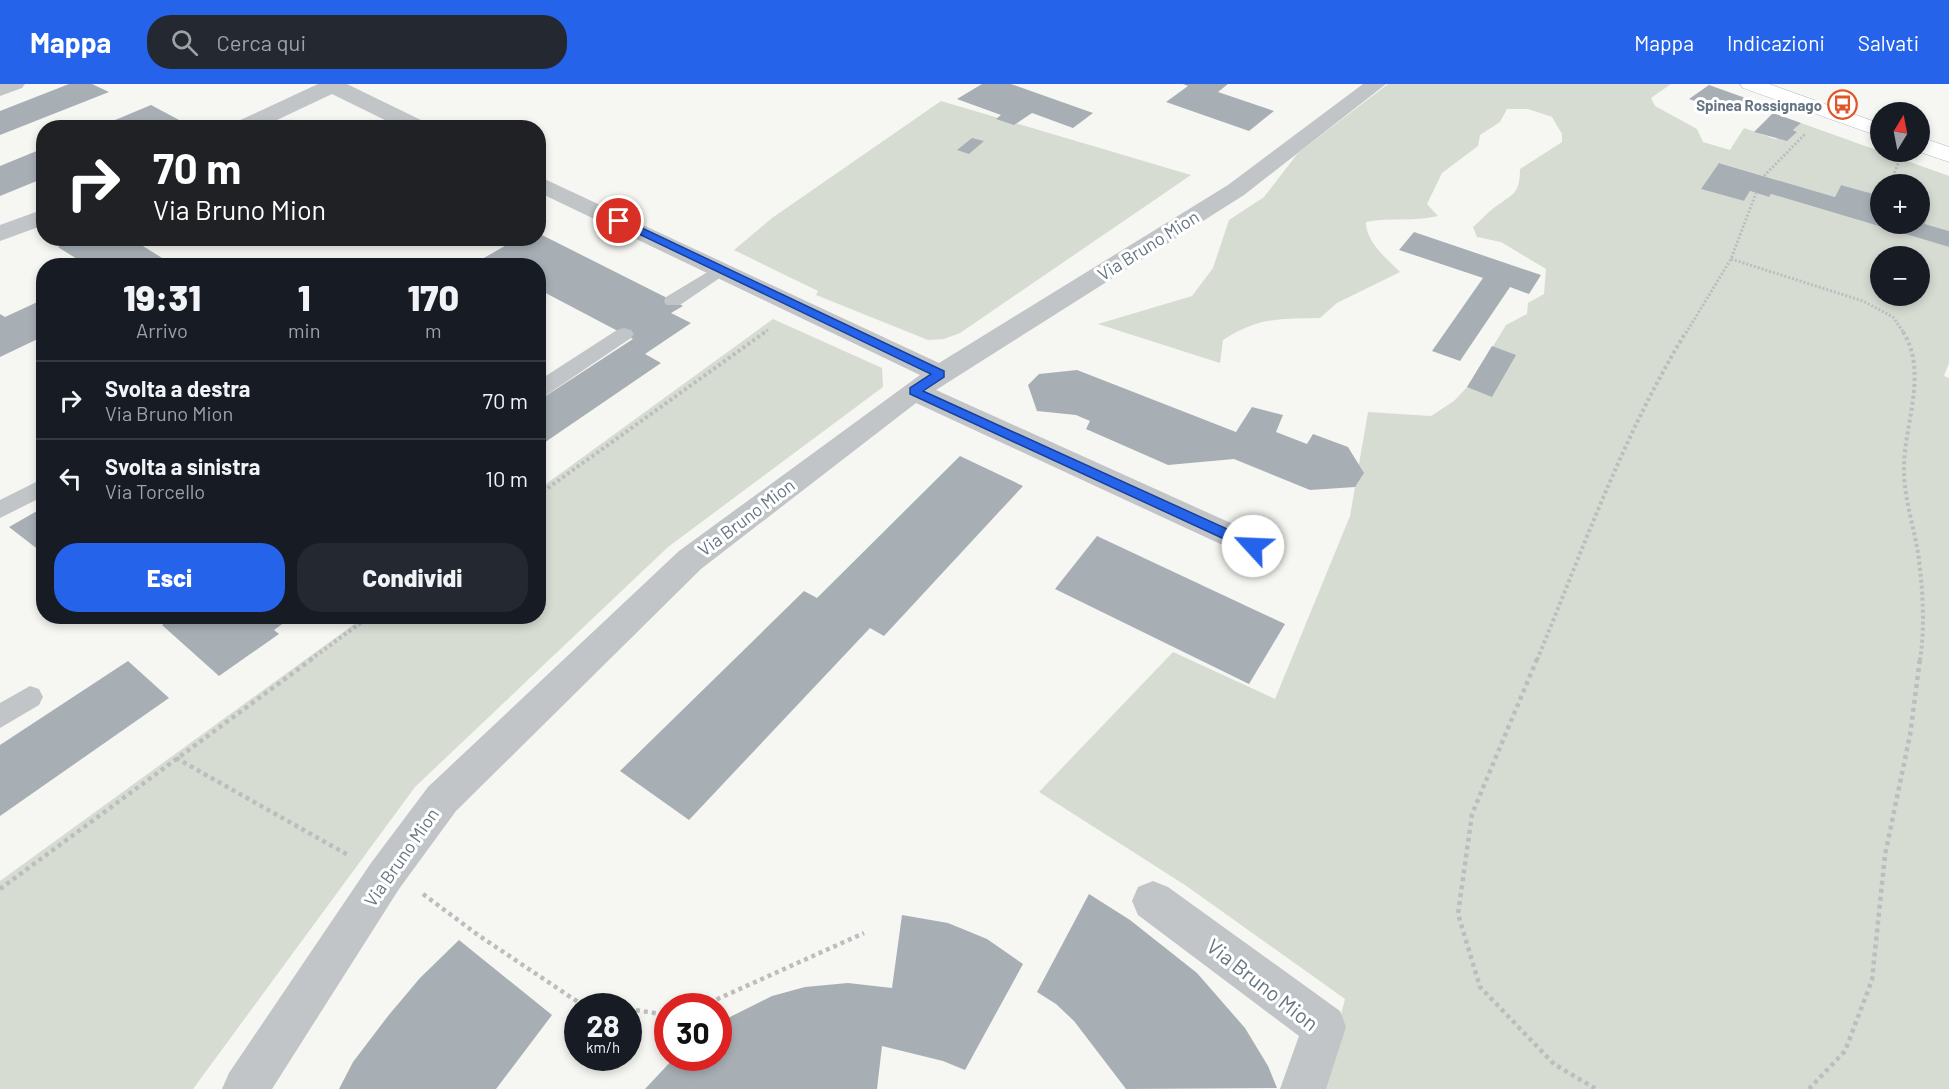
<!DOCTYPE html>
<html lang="it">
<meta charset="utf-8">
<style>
:root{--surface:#171b24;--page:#242831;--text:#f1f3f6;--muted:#9ea1a6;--line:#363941;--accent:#2563eb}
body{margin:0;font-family:Barlow,sans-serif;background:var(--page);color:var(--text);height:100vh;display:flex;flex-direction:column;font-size:22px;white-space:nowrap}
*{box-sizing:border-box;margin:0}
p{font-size:20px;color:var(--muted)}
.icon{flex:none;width:33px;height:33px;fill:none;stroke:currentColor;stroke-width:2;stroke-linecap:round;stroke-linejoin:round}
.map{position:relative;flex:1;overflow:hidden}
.panel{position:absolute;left:36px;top:174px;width:510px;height:366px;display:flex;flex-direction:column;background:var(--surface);border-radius:24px;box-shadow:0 3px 9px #0003}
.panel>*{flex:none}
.hud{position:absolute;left:36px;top:36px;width:510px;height:126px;border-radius:24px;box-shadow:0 3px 9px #0003;background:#202124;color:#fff;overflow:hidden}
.needle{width:39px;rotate:10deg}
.tools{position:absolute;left:1870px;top:18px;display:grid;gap:12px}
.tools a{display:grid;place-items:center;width:60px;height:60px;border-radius:50%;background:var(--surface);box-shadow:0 3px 9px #0003;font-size:30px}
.speed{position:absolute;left:564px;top:909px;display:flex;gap:12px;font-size:30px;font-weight:700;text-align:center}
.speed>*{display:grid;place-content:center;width:78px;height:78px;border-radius:50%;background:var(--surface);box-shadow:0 3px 9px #0003;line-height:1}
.speed small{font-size:15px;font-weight:400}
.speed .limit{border:9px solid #d22;background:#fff;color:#111}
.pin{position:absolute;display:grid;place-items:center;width:51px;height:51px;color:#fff;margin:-26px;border:3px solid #fff;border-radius:50%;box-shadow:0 2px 6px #0007}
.me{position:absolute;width:66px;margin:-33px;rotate:295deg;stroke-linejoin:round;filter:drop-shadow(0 0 4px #0008)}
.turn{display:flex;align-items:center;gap:21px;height:126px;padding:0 18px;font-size:27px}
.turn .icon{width:78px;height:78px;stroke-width:2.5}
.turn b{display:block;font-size:42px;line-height:51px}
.eta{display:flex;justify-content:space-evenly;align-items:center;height:102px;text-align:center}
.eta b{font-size:36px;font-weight:800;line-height:42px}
.cta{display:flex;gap:12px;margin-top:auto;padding:12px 18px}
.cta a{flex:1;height:69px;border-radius:24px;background:var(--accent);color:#fff;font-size:24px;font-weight:800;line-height:69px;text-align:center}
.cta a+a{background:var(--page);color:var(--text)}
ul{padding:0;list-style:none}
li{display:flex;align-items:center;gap:18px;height:78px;padding:0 18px;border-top:2px solid var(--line)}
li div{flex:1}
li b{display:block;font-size:22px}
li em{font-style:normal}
header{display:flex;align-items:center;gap:36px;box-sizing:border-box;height:84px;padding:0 30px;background:var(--accent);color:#fff}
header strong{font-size:28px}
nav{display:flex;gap:33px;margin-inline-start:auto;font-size:21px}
.search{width:420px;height:54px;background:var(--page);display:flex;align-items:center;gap:15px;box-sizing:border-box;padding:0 21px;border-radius:24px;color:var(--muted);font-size:22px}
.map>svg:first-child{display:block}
</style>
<header>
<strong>Mappa</strong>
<div class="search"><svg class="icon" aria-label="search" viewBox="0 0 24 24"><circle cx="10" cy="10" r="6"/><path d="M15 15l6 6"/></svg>Cerca qui</div>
<nav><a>Mappa</a><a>Indicazioni</a><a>Salvati</a></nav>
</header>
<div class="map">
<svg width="1949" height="1005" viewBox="0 0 1949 1005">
<rect width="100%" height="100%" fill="#f6f6f2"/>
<g fill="#d7dcd3" fill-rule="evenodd">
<path d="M1388,0H1671L1651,14L1655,22L1697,45L1703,58L1730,66L1744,44L1775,55L1797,48L1793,46L1801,39L1949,92V147L1925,140L1929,126L1920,123V100H1881V112L1841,101L1835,113L1720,79L1702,105L1744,117L1750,107L1769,113L1771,110L1949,163V279L1944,292L1949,294V1005H1322L1345,915L1185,801L1039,708L1173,568L1275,615L1350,432L1368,328L1431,332L1454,317L1470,300L1506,241L1527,230L1528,219L1544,210L1546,185L1501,158L1477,153L1473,143C1480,137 1487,129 1495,123C1513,110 1520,110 1520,85L1562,58V50L1552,33L1528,25H1507L1500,38L1480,51L1478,62L1442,89L1427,120L1438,132C1414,138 1391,133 1366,138C1366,158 1387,175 1400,188L1337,219L1320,234C1279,235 1259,233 1223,256L1220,279L1098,240L1192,212L1213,184L1229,136L1264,113L1298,69ZM1881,172H1920V212H1881Z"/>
<path d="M941,17L1191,91L960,249L944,255L928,256L816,211L818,207L734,166L772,134Z"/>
<path d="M773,235L882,284L883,303L668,463L415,703L193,1005H0V797L364,533L538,532L539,405Z"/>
</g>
<g fill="#a7afb5">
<path d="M69,0H92L109,8L0,51V27Z"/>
<path d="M982,0H1011L1093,29L1073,44L1032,29L1014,41L996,35L1001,31L957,15Z"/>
<path d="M1183,0H1228L1218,8L1274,27L1249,47L1166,18L1188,2Z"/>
<path d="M1709,1L1751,16L1732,30L1689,15Z"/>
<path d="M151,21L181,37L166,44H96Z"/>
<path d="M1773,29L1801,39L1793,46L1797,48L1787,57L1754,48Z"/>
<path d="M972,54L984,57L969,70L957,66Z"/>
<path d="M44,64V94L0,112V82Z"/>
<path d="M1719,79L1835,113L1841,101L1881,112V140H1920V123L1929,126L1925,140L1949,147V163L1771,110L1769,113L1750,107L1744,117L1701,105Z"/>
<path d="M1414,148L1541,191L1529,210L1510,203L1460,277L1432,267L1483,194L1399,166Z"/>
<path d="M538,149L683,222L671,229L691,239L645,270L661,279L538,363V317L633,255L538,205V182H495L482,175L519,154H538Z"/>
<path d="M75,154H130L175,182H88L58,163Z"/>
<path d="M238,154H263L249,161Z"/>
<path d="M44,215V252L0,273V230L5,233Z"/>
<path d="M1492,262L1516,271L1492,313L1467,303Z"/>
<path d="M1077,286L1236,348L1252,323L1283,331L1276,348L1307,360L1313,350L1348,363L1364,389L1355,403L1310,406L1234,375L1168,381L1086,345L1090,337L1076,331L1037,327L1028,301L1039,290Z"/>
<path d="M960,372L1023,402L884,552L870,544L689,736L620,687L804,507L817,514Z"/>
<path d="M44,423V470L9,443Z"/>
<path d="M1097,452L1285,540L1249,600L1055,505Z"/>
<path d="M175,532H293L274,546L279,550L219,592L162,541Z"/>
<path d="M128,577L169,614L0,732V661Z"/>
<path d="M1089,810L1130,836L1197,889L1245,944L1268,982L1277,1004L1126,1005L1074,937L1056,920L1037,908Z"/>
<path d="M902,831L948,839L987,855L1023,880L965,986L943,977L882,962L877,1005H645L674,974H718V939L772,912L805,903L848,899L892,904Z"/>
<path d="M459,856L552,931L496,1005H339L353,978L388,932L420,894Z"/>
</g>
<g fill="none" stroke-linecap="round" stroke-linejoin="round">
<defs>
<g id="secondary">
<path d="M1740,0H1769L1881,40V53L1743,4Z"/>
<path d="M1920,53L1949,63V78L1920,68Z"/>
</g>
</defs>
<use href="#secondary" stroke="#b3b8bd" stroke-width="1"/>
<g stroke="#bbbdbf" stroke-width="3" stroke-dasharray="2 2" stroke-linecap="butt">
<path d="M1764,92L1806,49"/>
<path d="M1890,100L1899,77"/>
<path d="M1731,175L1863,217L1893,233L1904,249"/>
<path d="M763,249L769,245"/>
<path d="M1686,249L1731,175L1756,109"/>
</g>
<g stroke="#bbbdbf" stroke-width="4" stroke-dasharray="3 3" stroke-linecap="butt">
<path d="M1903,248C1928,287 1905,339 1904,381C1903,414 1915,444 1919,476C1923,509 1925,543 1920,576"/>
<path d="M538,411L765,248"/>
<path d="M310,576L370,532"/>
<path d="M1537,576C1583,465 1623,351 1686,248"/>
</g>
<g stroke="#bbbdbf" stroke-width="4.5" stroke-dasharray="4 4" stroke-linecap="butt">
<path d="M1537,575L1472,730L1458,830L1480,903L1554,980L1596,1005"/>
<path d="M176,674L348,771"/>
<path d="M0,805L312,575"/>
<path d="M423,810L478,851L578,918L609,922"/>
<path d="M702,922L864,849"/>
<path d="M628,925L668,931"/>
<path d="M1809,1005L1845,967L1872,896L1885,771L1910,651L1920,575"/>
</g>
<g fill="#c1c5c8" fill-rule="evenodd">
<path d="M721,180L727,181L730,185L727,189L680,221H666L664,217L666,213Z"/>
<path d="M624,244L631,246L634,250L631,254L545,312L538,313V297L617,246Z"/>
<path d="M44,394V412L0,434V416Z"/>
<path d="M30,602L39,605L43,613L39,621L0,644V619Z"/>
</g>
<g fill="#c1c5c8" fill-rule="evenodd">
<path d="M0,0H25L22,4L0,12Z"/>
<path d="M318,0H347L427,39L429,44H401L332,10L260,44H232L234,39Z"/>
<path d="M1363,0H1386L1244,111L936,306L1264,454L1269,462L1264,470L1253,474L1242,470L916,319L701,485L456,727L399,805L272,1005H222L229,989L371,779L428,703L679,467L920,291L538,108V92L939,279L1228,101Z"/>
<path d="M44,125V141L0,157V141Z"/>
<path d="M1153,797L1168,803L1340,927L1346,943L1326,1005H1280L1299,952L1138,831L1132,817L1138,803Z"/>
</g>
<use href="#secondary" fill="#fff" fill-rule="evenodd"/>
</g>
<path fill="#2563eb" stroke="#184099" stroke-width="1.5" d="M616,135H623L944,287V293L923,307L1258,459L1260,462L1253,467L1248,466L910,310V304L931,290L616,139Z"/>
<defs>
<symbol id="bus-ring" viewBox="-11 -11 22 22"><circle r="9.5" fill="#fff" stroke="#e05628" stroke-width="1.5"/><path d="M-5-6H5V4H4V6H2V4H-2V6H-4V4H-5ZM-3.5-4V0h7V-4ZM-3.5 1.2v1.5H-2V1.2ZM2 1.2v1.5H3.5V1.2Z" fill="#e05628"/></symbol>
</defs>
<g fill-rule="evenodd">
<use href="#bus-ring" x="1826" y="4" width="33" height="33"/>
</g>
<g text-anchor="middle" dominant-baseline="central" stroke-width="6" stroke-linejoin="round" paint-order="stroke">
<g font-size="15" font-weight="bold" fill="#657583" stroke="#fff" text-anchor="end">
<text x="1822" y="21">Spinea Rossignago</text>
</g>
<g font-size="18" fill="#657583" stroke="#fff">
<text transform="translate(1148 161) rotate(-32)">Via Bruno Mion</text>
<text transform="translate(746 433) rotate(-37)">Via Bruno Mion</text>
<text transform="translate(401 773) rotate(-55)">Via Bruno Mion</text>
</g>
<g font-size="21" fill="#657583" stroke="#fff">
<text transform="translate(1263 900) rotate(38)">Via Bruno Mion</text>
</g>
</g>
</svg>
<div class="tools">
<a><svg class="needle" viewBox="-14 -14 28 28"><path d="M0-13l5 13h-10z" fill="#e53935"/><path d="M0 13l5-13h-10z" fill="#9ea1a6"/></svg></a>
<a>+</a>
<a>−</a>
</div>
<div class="speed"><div>28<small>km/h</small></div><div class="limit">30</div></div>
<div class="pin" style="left:619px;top:137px;background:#d93025"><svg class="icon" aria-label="arrive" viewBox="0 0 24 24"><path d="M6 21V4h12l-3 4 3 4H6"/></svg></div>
<svg class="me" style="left:1253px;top:462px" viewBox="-20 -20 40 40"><circle r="19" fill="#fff"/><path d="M0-13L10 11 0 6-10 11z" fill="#2563eb"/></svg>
<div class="hud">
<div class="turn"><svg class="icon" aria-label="right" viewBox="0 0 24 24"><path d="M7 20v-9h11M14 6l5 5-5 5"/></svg><div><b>70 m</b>Via Bruno Mion</div></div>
</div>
<section class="panel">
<div class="eta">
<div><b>19:31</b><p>Arrivo</p></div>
<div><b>1</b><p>min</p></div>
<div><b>170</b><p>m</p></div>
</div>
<ul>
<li><svg class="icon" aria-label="right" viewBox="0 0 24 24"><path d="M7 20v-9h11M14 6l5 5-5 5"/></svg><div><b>Svolta a destra</b><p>Via Bruno Mion</p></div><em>70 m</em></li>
<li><svg class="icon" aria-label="left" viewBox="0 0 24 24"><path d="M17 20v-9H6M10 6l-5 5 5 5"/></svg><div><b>Svolta a sinistra</b><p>Via Torcello</p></div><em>10 m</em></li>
</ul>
<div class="cta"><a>Esci</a><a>Condividi</a></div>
</section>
</div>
